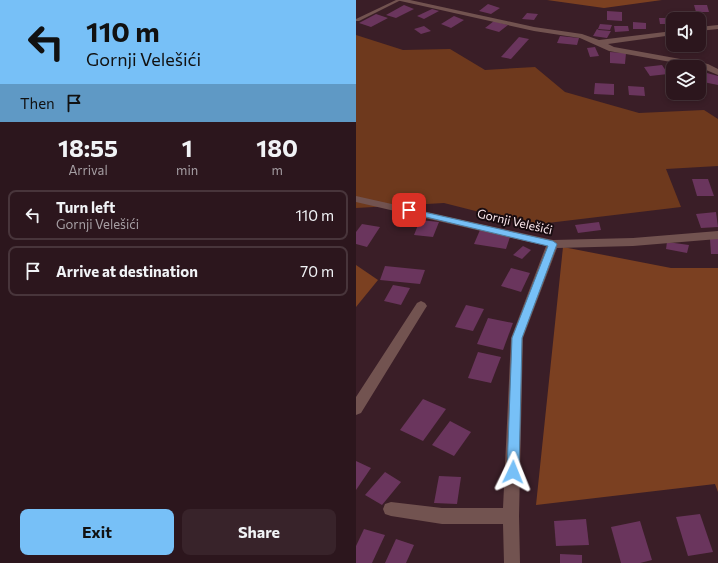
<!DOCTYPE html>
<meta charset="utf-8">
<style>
:root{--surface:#2c161d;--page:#38232a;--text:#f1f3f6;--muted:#a69fa4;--line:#48353b;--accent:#77c0f7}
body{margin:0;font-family:Commissioner,sans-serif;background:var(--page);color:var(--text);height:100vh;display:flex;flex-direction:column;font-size:15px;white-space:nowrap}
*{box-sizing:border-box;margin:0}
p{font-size:13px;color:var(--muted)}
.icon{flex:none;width:22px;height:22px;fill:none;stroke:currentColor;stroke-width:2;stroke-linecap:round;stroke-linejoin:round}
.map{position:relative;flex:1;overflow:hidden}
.details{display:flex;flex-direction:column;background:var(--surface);width:356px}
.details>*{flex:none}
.banner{background:#77c0f7;color:#111;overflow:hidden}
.buttons{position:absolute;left:310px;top:12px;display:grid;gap:8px}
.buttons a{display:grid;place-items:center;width:40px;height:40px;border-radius:8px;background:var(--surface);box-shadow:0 2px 6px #0003,0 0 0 1px var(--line);font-size:20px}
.pin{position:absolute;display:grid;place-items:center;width:34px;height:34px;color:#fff;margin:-17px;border-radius:8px;box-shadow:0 2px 6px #0006}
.me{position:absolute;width:44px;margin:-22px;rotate:2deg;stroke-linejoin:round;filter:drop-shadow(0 0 3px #0008)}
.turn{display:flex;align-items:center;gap:14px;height:84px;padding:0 20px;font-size:18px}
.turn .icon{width:52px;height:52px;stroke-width:2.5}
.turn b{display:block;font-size:28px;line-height:34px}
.then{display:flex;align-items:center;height:38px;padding:0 20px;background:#0003;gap:8px;font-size:15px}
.eta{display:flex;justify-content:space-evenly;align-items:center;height:68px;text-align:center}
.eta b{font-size:24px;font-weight:700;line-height:28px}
.button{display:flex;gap:8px;margin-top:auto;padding:8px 20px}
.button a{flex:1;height:46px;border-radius:8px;background:var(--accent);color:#111;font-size:16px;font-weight:700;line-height:46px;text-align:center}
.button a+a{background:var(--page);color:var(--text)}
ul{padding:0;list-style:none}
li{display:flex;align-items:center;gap:12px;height:50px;margin:0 8px 6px;padding:0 12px;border:2px solid var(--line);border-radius:8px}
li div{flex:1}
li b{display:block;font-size:15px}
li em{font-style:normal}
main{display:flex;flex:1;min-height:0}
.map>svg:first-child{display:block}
</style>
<main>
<section class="details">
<div class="banner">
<div class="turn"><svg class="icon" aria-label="left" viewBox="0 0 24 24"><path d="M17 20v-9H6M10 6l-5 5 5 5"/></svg><div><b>110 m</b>Gornji Velešići</div></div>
<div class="then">Then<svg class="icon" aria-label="arrive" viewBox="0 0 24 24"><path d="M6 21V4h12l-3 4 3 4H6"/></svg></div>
</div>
<div class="eta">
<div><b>18:55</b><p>Arrival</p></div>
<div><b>1</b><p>min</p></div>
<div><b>180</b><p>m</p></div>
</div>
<ul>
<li><svg class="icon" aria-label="left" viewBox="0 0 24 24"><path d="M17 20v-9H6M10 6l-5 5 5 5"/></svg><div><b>Turn left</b><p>Gornji Velešići</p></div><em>110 m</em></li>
<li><svg class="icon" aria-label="arrive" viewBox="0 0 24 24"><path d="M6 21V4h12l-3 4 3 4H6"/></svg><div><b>Arrive at destination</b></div><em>70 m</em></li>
</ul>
<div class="button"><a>Exit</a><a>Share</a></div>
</section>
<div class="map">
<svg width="362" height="563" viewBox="0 0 362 563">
<rect width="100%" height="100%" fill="#3a1e27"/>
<path fill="#6e391d" d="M0,35L47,50L94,49L129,70L179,67L209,92L283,113L348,110L362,119V166L310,169L325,207L175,225L88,203L0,208Z"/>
<g fill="#7b4021">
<path d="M191,0H306L248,8Z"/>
<path d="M207,247L315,268H362V492L359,484L180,505Z"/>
<path d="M0,265L22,280L0,307Z"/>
</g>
<g fill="#6a355d">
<path d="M132,4L144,8L135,14L123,11Z"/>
<path d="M48,5L58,9L40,18L30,15Z"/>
<path d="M338,5H351L353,12H340Z"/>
<path d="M76,9L83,11L68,19L61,16Z"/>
<path d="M251,11L266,12V21L251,20Z"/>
<path d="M171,13L182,14L178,20L166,19Z"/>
<path d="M20,14L32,18L15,27L3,23Z"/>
<path d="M98,16L108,20L95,28L85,24Z"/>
<path d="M303,18H317V24H304Z"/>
<path d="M138,21L152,25L143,32L129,28Z"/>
<path d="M277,22L290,23V29H277Z"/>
<path d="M244,24L256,25L254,30L242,29Z"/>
<path d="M68,26L75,31L65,34L58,29Z"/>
<path d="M258,26H272L273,31L259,32Z"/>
<path d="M241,29L243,30L255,31L251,38L237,36Z"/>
<path d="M204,36L223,38L221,45L201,43Z"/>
<path d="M163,37L173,39L155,59L145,57Z"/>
<path d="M239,47L243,56L234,57L231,48Z"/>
<path d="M254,52L270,53L269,64L254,63Z"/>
<path d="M306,65L312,74L294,76L288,67Z"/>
<path d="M351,73L362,76V85L347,82Z"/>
<path d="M239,83L258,84V95L238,94Z"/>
<path d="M272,86L288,87L289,96L273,95Z"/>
<path d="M336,179H352L358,196H341Z"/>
<path d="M360,212L362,227L345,228L340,214Z"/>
<path d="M64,220L83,222L77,237L58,235Z"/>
<path d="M243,222L245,230L222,233L219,225Z"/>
<path d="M6,224L24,227L11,247L0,244V232Z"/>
<path d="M124,230L155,234L150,249L118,244Z"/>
<path d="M354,239H362V254H355Z"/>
<path d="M311,242L333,245L331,253L310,249Z"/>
<path d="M167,246L175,250L166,259L157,255Z"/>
<path d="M29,266L69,270L64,284L24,280Z"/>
<path d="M155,268L174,273L165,292L145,286Z"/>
<path d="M37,285L54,288L45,305L28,301Z"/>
<path d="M110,305L128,309L117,331L99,327Z"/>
<path d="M132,318L157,323L147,350L121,344Z"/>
<path d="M122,352L145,357L135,383L112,378Z"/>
<path d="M67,399L90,409L67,441L44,430Z"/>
<path d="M94,421L115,432L98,456L76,445Z"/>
<path d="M0,461L15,468L0,490Z"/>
<path d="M29,472L45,482L26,505L9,495Z"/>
<path d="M83,476L105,477L101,504L78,503Z"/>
<path d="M344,514L357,552L332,556L320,517Z"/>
<path d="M230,519L233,545L200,546L198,521Z"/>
<path d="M284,521L296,560L284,563H265L255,527Z"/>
<path d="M8,529L29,535L16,563H0V546Z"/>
<path d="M40,539L58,545L50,563H29Z"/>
<path d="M204,554L226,555V563H204Z"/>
</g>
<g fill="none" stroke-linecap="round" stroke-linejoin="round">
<path fill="#725350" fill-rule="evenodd" d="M40,0H45L3,21H0V19Z"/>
<g fill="#725350" fill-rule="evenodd">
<path d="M40,0H54L178,27L226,34L243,40L317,31V35L252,44L258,47L352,64L362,69V75L343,67L253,51L224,38L178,31Z"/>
<path d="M362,25V29L343,31V27Z"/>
<path d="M0,196L197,240L277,238L362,231V239L277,246L201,248L167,338L163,516L164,563H148L147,524H86L35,516L29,514L27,509L29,504L35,502L86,508H147L155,338L190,246L0,202Z"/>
<path d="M65,301L69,303L71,306L69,309L5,413L0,415V397L61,303Z"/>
</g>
</g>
<path fill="#77c0f7" stroke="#4d7da1" d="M50,208L197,241L201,244L166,338L163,472L161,475L157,477L153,475L151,472L156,338L192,246L53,213L49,210Z"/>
<g text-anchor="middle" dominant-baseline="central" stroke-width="4" stroke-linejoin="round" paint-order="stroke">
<g font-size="12" fill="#feeaef" stroke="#190c10">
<text transform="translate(159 221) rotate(13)">Gornji Velešići</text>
</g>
</g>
</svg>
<div class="buttons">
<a><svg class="icon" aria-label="sound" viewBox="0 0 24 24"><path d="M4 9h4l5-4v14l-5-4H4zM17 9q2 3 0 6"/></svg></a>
<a><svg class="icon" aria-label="layers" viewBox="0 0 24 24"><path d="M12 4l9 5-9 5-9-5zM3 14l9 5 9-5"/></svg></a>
</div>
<div class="pin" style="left:53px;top:210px;background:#d93025"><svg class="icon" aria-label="arrive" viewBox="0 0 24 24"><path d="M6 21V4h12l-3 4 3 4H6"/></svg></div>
<svg class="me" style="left:157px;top:472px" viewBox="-20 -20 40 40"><path d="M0-17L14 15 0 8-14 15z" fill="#77c0f7" stroke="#fff" stroke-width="4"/></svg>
</div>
</main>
